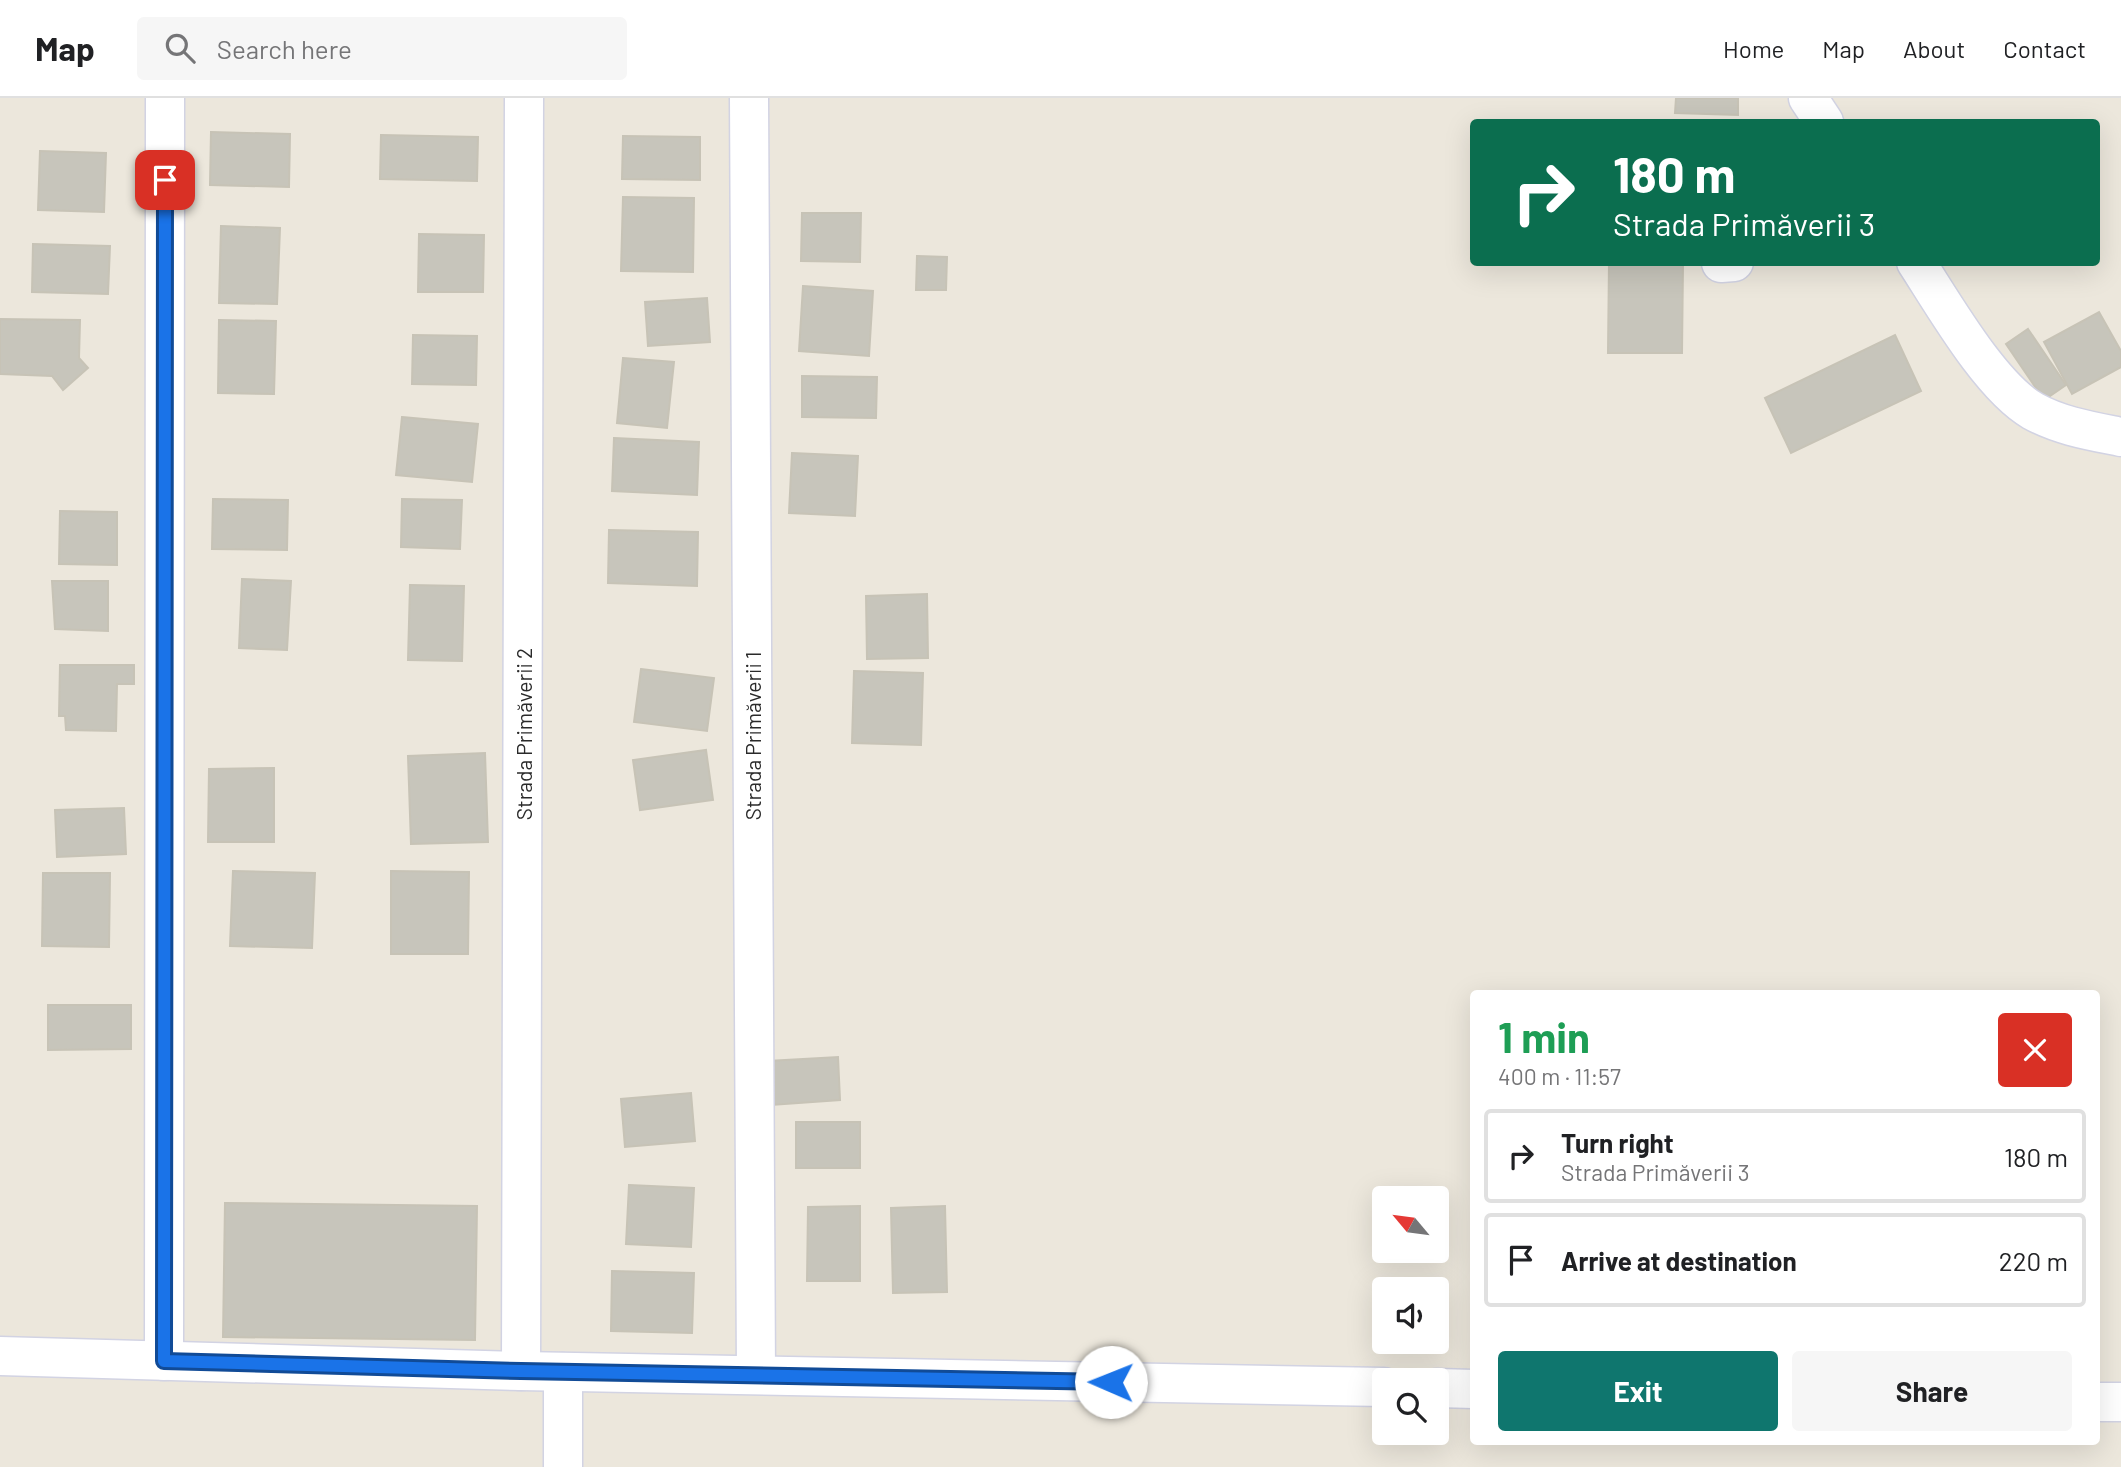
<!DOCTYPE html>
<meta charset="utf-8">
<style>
:root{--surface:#fff;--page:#f6f6f6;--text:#202124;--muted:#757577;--line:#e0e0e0;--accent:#0f766e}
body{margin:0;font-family:Barlow,sans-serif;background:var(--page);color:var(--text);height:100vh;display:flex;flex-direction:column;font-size:26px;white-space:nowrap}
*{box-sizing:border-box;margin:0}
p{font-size:23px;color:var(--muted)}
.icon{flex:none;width:38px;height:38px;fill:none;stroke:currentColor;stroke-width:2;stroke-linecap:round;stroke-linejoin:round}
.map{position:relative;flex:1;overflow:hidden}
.side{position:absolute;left:1470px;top:892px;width:630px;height:455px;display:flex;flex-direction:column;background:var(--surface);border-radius:7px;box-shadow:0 7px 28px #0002}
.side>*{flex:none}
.hud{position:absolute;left:1470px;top:21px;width:630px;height:147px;border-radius:7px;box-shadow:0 7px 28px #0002;background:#0b6e4f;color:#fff;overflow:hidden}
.needle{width:46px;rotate:299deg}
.controls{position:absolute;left:1372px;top:1088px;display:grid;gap:14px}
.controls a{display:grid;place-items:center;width:77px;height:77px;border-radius:7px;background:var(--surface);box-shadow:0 7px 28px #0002;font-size:35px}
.pin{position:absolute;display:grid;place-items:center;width:60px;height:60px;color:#fff;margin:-30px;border-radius:14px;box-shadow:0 4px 10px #0006}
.me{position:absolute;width:77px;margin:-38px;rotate:271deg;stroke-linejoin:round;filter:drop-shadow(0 0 5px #0008)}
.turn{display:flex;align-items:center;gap:24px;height:147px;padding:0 28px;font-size:32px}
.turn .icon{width:91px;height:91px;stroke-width:2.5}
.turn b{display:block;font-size:49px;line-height:60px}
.round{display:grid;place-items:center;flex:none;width:74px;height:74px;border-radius:7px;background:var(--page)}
.overview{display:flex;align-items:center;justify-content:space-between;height:119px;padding:0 28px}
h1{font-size:42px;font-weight:700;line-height:52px;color:#1e9e55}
.cta{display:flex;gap:14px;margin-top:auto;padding:14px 28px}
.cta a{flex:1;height:80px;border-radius:7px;background:var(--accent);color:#fff;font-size:28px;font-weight:700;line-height:80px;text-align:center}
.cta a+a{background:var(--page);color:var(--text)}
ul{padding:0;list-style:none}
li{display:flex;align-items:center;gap:21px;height:94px;margin:0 14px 10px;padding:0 14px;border:4px solid var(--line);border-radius:7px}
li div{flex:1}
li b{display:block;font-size:26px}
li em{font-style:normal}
header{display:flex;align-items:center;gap:42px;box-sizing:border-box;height:98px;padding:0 35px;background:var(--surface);border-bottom:2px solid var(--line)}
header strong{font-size:33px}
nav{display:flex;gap:38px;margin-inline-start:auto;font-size:24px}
.search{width:490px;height:63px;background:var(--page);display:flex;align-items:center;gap:18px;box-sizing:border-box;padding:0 24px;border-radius:7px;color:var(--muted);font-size:26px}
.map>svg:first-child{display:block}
</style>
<header>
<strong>Map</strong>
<div class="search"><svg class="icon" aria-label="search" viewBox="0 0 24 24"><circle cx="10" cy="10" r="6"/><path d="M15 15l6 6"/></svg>Search here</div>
<nav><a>Home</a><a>Map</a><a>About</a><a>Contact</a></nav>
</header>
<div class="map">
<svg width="2121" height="1369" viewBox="0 0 2121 1369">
<rect width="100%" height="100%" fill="#ece7dc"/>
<g fill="#c7c5bb" stroke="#c7c3b6" stroke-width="2">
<path d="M1676,0H1738V17L1675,15Z"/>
<path d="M211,34L290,36L289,89L210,87Z"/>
<path d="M381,37L478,39L477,83L380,81Z"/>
<path d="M623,38L700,39V82L622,81Z"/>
<path d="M40,53L106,55L104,114L38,112Z"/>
<path d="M623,99L694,100L693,174L621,173Z"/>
<path d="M802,115H861L860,164L801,163Z"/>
<path d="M221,128L280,130L277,206L219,205Z"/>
<path d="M419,136L484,137L483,194H418Z"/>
<path d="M33,146L110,148L108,196L32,194Z"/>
<path d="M917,158L947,159L946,192H916Z"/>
<path d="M1609,164L1683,165L1682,255H1608Z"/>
<path d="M803,188L873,193L869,258L799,253Z"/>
<path d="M707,200L710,244L648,248L645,204Z"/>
<path d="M2099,214L2121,253V269L2072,296L2044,244Z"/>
<path d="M0,221L80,222L79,260L88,270L63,292L52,278L0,276Z"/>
<path d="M219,222L276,223L274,296L218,295Z"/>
<path d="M2028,231L2066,287L2044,302L2006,246Z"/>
<path d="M413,237L477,238L476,287L412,286Z"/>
<path d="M1895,237L1921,293L1791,355L1765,300Z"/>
<path d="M623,260L674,264L667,330L617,325Z"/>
<path d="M802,278L877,279L876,320L802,319Z"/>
<path d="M402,319L478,326L472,384L396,377Z"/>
<path d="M614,340L699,344L697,397L612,393Z"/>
<path d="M792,355L858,358L855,418L789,415Z"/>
<path d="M213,401L288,402L287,452L212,451Z"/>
<path d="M402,401L462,402L460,451L401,449Z"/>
<path d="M60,413L117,414V467L59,466Z"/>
<path d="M609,432L698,434L697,488L608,485Z"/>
<path d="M242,481L291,483L287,552L239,550Z"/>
<path d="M52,483H108V533L55,531Z"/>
<path d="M410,487L464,488L462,563L408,562Z"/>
<path d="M927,496L928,560L867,561L866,498Z"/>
<path d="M60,567H134V586H117L116,633L66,632L65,618H59Z"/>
<path d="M641,571L714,580L707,633L634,624Z"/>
<path d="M854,573L923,575L921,647L852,645Z"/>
<path d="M706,652L713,702L640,712L633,662Z"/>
<path d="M485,655L488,744L411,746L408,658Z"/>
<path d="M274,670V744H208L209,671Z"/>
<path d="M124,710L126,756L57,759L55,712Z"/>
<path d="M233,773L315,775L312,850L230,848Z"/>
<path d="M391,773L469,774L468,856H391Z"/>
<path d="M43,775H110L109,849L42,848Z"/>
<path d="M48,907H131V951L48,952Z"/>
<path d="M838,959L840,1002L771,1007L768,963Z"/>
<path d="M691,995L695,1043L625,1049L621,1001Z"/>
<rect x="796" y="1024" width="64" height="46"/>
<path d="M629,1087L694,1090L691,1149L626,1146Z"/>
<path d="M225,1105L477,1108L475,1242L223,1239Z"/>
<path d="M860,1108V1183H807L808,1109Z"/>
<path d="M945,1108L947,1194L893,1195L891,1110Z"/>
<path d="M612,1173L694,1175L692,1235L611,1233Z"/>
</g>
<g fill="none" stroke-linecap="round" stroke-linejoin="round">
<defs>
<g id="minor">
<path d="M749,0L756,1276"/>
<path d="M1808,0L1824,24"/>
<path d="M1916,164C1944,207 1990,288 2033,313C2060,328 2091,333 2121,339"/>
<path d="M1721,165L1734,164"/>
<path d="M0,1258L521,1273L1384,1289"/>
<path d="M164,1263L165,0"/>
<path d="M521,1273L524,0"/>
<path d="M1437,1290L1474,1291"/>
<path d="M2096,1304H2121"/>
<path d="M563,1369V1274"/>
</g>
</defs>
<use href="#minor" stroke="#d2d3e3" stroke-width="41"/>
<use href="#minor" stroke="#fff" stroke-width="38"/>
</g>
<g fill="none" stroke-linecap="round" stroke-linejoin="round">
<defs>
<path id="route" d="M165,82L164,1263L521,1273L1111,1284"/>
</defs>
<use href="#route" stroke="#114b97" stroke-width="18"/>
<use href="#route" stroke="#1a73e8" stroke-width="12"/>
</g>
<g text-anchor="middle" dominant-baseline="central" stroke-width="7" stroke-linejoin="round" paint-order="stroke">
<g font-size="21" fill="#2a2a2a" stroke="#fff">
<text transform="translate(523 636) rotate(-90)">Strada Primăverii 2</text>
<text transform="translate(752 638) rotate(-90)">Strada Primăverii 1</text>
</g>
</g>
</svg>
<div class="controls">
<a><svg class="needle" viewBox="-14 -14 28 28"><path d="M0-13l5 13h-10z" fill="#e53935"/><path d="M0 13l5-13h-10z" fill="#757577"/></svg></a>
<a><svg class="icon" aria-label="sound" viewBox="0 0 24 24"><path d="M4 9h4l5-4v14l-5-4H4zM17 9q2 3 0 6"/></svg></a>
<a><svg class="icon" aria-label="search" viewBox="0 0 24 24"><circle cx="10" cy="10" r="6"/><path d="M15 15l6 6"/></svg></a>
</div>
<div class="pin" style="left:165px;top:82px;background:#d93025"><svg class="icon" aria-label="arrive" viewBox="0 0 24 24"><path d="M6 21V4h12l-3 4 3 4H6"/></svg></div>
<svg class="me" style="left:1111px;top:1284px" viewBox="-20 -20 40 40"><circle r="19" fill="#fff"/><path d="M0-13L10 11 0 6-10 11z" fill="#1a73e8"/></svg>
<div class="hud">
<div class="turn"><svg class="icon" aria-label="right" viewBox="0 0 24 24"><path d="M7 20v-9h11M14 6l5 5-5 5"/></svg><div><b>180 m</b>Strada Primăverii 3</div></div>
</div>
<section class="side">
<div class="overview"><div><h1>1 min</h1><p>400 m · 11:57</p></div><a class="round" style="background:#d93025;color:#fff"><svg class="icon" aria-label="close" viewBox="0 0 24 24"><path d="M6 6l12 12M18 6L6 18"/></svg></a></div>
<ul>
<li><svg class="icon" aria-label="right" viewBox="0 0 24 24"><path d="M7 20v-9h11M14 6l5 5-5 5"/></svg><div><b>Turn right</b><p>Strada Primăverii 3</p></div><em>180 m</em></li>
<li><svg class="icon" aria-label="arrive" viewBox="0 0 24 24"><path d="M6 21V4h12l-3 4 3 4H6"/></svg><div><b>Arrive at destination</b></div><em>220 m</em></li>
</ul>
<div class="cta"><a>Exit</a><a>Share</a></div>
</section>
</div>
